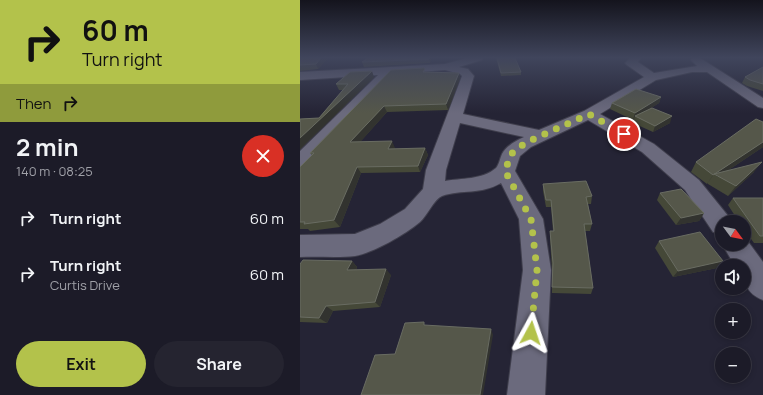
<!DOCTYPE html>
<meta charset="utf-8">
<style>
:root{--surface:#1c1b28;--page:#252430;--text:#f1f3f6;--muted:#a0a1a8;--line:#3a3945;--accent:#b3c24b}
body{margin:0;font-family:Manrope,sans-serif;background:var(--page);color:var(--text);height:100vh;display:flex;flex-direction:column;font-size:15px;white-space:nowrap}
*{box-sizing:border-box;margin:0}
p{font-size:13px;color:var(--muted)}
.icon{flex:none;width:22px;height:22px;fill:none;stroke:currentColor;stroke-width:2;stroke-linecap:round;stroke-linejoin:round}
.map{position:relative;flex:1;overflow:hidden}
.drawer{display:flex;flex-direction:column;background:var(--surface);width:300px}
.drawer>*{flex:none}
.banner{background:#b3c24b;color:#111;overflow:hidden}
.needle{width:26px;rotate:122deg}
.buttons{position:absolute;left:415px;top:215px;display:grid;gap:8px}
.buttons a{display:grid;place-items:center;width:36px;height:36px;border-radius:50%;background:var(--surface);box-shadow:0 2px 6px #0003,0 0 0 1px var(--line);font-size:20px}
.pin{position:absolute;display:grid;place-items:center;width:34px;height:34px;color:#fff;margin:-17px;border:2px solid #fff;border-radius:50%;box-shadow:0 1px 4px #0007}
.me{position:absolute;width:44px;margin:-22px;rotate:5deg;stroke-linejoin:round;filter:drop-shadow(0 0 3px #0008)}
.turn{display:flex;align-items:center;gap:14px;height:84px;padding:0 16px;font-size:18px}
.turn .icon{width:52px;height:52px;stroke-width:2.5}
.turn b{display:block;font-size:28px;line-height:34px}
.then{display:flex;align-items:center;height:38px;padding:0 16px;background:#0003;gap:8px;font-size:15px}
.round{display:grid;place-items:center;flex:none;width:42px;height:42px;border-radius:21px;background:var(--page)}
.head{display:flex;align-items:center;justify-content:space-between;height:68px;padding:0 16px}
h1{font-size:24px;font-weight:700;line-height:30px}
.primary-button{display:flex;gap:8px;margin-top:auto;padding:8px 16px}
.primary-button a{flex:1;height:46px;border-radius:24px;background:var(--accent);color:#111;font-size:16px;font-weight:700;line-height:46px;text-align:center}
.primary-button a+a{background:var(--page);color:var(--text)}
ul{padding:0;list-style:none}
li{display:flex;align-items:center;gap:12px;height:56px;padding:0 16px}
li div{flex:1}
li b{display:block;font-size:15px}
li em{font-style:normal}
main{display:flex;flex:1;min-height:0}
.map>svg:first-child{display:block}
</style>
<main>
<section class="drawer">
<div class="banner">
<div class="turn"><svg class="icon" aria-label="right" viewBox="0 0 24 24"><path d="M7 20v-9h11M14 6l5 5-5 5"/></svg><div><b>60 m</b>Turn right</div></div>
<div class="then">Then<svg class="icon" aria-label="right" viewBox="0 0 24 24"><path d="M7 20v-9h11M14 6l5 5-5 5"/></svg></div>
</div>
<div class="head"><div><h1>2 min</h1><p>140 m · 08:25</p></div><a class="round" style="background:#d93025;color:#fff"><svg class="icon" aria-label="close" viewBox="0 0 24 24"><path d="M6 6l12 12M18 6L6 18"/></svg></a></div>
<ul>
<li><svg class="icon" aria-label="right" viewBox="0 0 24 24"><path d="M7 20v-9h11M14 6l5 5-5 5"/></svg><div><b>Turn right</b></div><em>60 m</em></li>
<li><svg class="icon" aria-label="right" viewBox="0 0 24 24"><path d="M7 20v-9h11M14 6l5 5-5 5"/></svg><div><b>Turn right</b><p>Curtis Drive</p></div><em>60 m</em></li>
</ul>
<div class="primary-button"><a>Exit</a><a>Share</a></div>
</section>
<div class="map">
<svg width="463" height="395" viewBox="0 0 463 395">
<rect width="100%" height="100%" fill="#252435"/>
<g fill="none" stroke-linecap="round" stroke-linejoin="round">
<defs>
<g id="minor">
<path d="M167,58H183L182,60L159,67L168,69L174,76L163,114L239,130L284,111L344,77L327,65L325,63L330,58H341L338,62L354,73L397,66L391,60L392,58H400L463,98V108L458,107L407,72H392L356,80L300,114L354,144L399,180L433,222H422V234L413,232L385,190L342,152L288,120L231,147L220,156L215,171L243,219L251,270L245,395H207L223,270L219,219L201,183C181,195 162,189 142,196C134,199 127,216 120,222C106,234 73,253 55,256C37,258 18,256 0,257V235L55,234L80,224L105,209L123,189L126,170L162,76L160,74L145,70L92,74L7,166L0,168V151L78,75L0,80V72L145,64ZM160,123L224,137C217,140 206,146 202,154C200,158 199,165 196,168C182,180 161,178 145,181L146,170Z"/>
<path d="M444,236L463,262V300C446,293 444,283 444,266H435L422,244H444Z"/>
</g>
</defs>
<use href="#minor" stroke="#3f3e4c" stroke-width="2"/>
<use href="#minor" fill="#6b6a7d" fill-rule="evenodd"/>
</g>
<g fill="#454838">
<path d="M0,58H28L18,69L0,71Z"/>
<path d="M132,58L130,63L64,67L62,62Z"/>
<path d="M196,58H215L221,72V75L201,76Z"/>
<path d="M463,67V91L447,86L442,83L445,77Z"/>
<path d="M126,72L159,73L160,78L148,110L87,112L60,142L95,148L94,149L125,148L128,155L120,172L61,173L40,227L10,231L8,229H0V167L12,155L10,153Z"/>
<path d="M74,77L0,149V119L19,118L43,90H39L36,84Z"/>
<path d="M361,97L359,103L351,108L370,123L353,132L333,123L334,119L333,120L310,109L312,103Z"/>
<path d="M463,122V147L427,171L454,172L428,196L408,184V183L407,184L391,172L396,162Z"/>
<path d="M243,184L292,196L291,204H288L292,224L290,231H285L293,288L291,294L252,293V270L250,238V231H253L251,207H246L243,191Z"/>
<path d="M360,193L404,213L399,221L376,225L357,200Z"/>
<path d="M433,198H463V243H454L444,229V222H439L428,205Z"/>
<path d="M359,241L423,261L417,268L373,277L355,248Z"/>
<path d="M52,261L57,267L56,270L91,275L80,307L33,311L27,323L0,322V264Z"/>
</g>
<g fill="#32332f">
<path d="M21,58H28L18,69L16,64Z"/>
<path d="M129,58H132L130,63L129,59Z"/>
<path d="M72,71L74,77L0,149V138Z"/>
<path d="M159,73L160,78L148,110L146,104Z"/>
<path d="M361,97L359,103L337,117L335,116L334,119L333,120L335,113Z"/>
<path d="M84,106L87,112L54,149L50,142Z"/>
<path d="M372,116L370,123L353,132L355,126Z"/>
<path d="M92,141L95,148L91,155L88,149Z"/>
<path d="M463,142V147L418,177L414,174L407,184L413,175Z"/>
<path d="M125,148L128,155L120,172L118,166Z"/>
<path d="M462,162L454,172L428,196L436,186Z"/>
<path d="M57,167L61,173L40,227L34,220Z"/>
<path d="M404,213L399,221L376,225L381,218Z"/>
<path d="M52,261L57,267L53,275L47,270Z"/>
<path d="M423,261L417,268L373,277L378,271Z"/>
<path d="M86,269L91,275L80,307L75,302Z"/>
<path d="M26,306L33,311L27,323L19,318Z"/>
<path d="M191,329L193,335L183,395H180Z"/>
</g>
<g fill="#55574a" stroke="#696c62">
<path d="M0,58H21L16,64L0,65Z"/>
<path d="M68,58H129V59L62,62Z"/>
<path d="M197,58H215L221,72L201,73Z"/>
<path d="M463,67V84L450,80L445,77Z"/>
<path d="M124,68L125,69L123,72L159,73L146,104L84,106L50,142L92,141L88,149L125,148L118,166L57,167L34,220L4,224L5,222H0V167L14,153H10L91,70Z"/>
<path d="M72,71L0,138V119L19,118L48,84H36L50,72Z"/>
<path d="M336,89L361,97L335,113L312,103Z"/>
<path d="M352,108L372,116L355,126L335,116Z"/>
<path d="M456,119L463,122V142L413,175L396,162Z"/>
<path d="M462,162L436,186L414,174Z"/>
<path d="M286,181L292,196L286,197L292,224H284L293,288L252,287L253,263L250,231H254L251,200H246L243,184Z"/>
<path d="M381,189L404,213L381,218L360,193Z"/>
<path d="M433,198H463V236H460Z"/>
<path d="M400,232L423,261L378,271L359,241Z"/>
<path d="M3,260L52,261L47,270L86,269L75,302L26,306L19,318L0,317V264Z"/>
<path d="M124,322V325L191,329L180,395H61L75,355L95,354L105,323Z"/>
</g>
<linearGradient id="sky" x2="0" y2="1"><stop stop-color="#14141d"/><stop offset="0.51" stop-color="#40455c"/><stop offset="1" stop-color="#40455c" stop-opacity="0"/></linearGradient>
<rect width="463" height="113" fill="url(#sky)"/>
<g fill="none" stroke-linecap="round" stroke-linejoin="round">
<path stroke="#b3c24b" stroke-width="7" stroke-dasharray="0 12.6" d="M231,333L237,270L231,219L205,171L211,154L225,143L289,114L324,134"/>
</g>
</svg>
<div class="buttons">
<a><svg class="needle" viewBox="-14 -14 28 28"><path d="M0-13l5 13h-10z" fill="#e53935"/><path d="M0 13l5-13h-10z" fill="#a0a1a8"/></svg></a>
<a><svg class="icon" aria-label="sound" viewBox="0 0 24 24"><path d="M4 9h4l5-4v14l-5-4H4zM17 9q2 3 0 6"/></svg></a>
<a>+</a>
<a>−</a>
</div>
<div class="pin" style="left:324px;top:134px;background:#d93025"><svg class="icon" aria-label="arrive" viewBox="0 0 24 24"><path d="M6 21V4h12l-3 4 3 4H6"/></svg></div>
<svg class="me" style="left:231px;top:333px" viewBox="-20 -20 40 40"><path d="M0-17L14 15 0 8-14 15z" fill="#b3c24b" stroke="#fff" stroke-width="4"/></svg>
</div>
</main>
